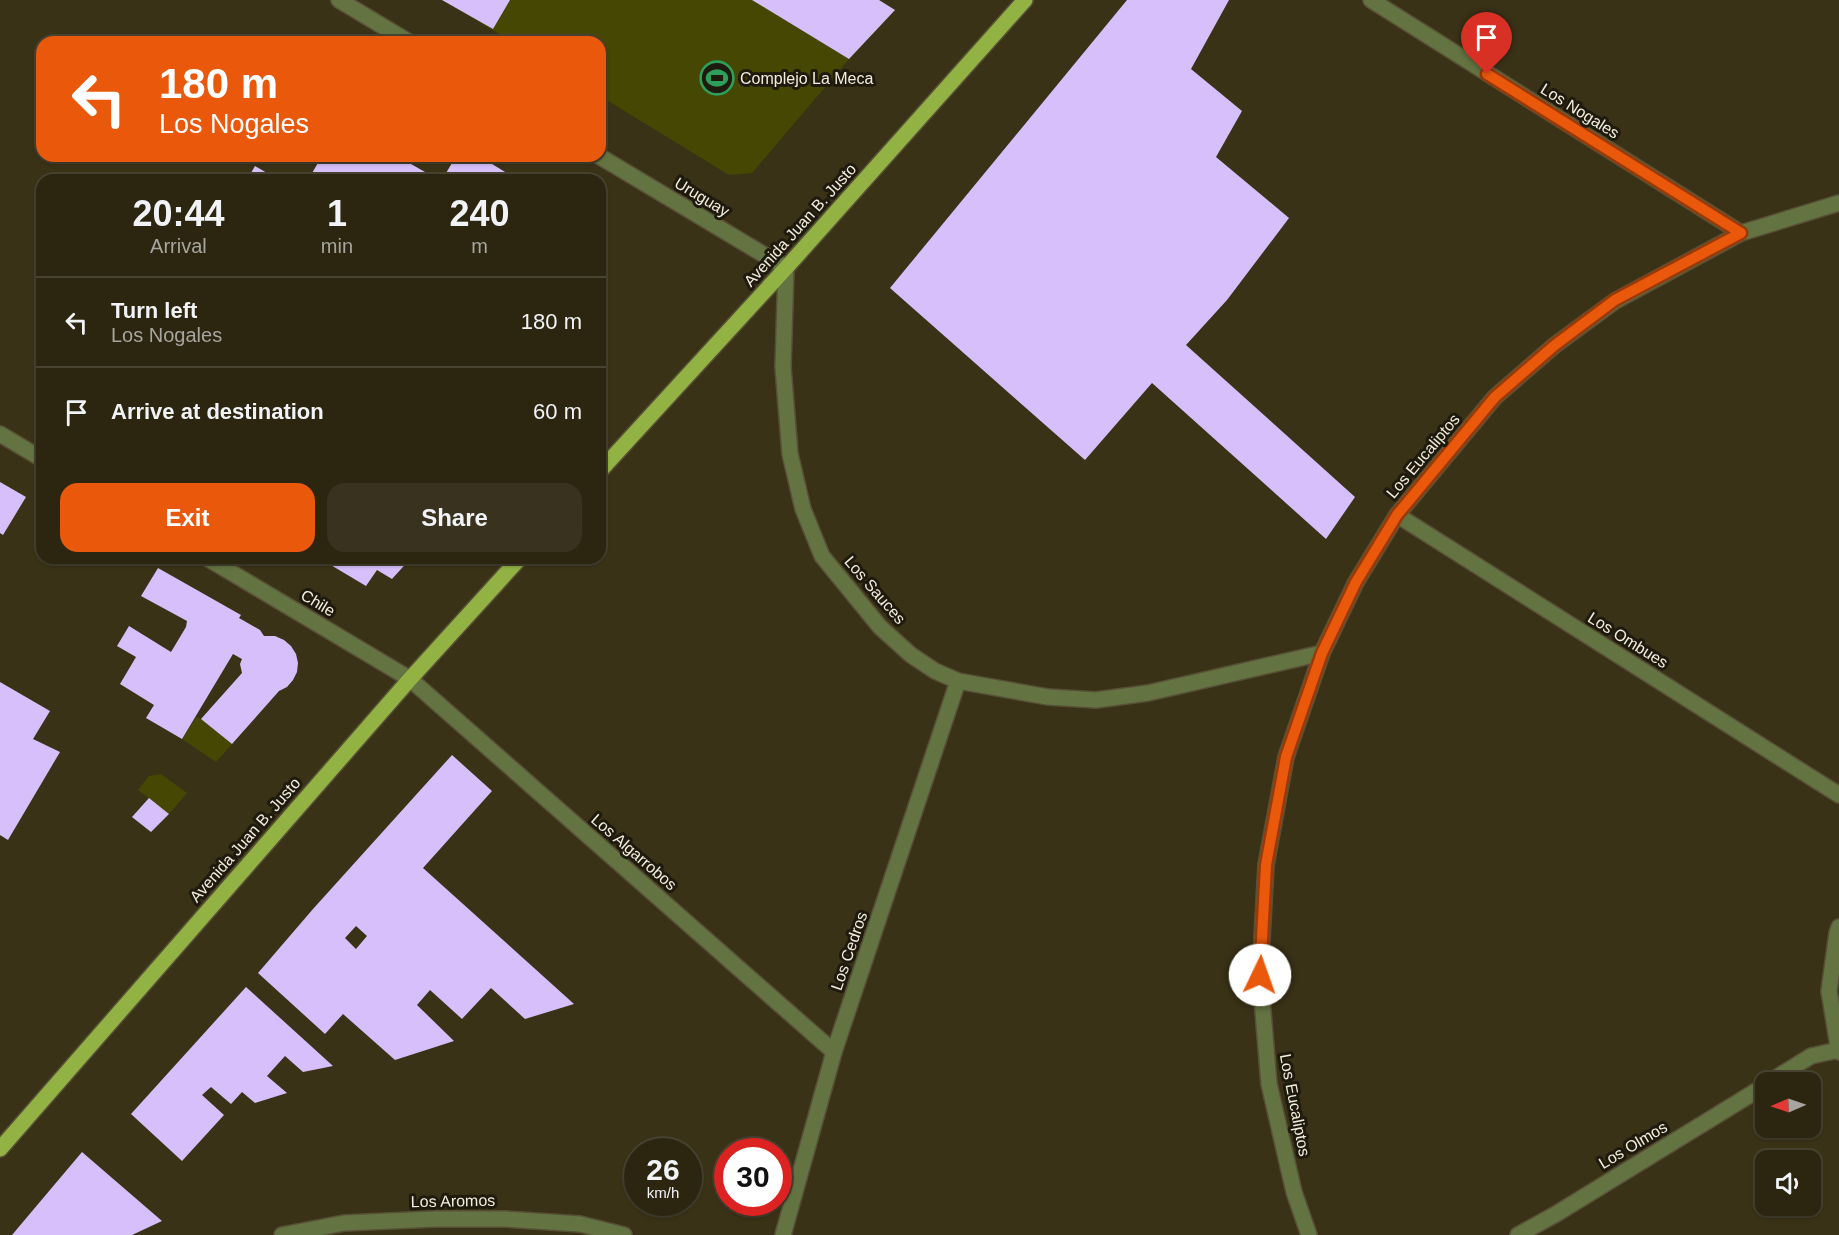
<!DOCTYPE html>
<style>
:root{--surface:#2c2611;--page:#38321f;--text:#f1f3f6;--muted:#a6a59f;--line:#484331;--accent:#ea580c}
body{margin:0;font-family:Helvetica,sans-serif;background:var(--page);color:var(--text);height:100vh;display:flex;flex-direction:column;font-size:22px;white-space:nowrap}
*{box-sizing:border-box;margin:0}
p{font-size:20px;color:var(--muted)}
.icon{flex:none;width:33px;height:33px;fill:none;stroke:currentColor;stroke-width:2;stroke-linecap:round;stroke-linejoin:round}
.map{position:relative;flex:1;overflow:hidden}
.details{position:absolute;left:36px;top:174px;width:570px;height:390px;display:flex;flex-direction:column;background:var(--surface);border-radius:18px;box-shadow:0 2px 4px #0004,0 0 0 2px var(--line)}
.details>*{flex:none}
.hud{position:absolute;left:36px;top:36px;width:570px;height:126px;border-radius:18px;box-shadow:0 2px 4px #0004,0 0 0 2px var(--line);background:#ea580c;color:#fff;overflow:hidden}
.needle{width:39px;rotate:268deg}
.buttons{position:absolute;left:1755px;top:1072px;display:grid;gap:12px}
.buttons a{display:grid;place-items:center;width:66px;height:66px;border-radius:12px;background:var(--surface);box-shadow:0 2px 4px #0004,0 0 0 2px var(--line);font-size:30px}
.speed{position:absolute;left:624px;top:1138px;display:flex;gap:12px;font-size:30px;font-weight:700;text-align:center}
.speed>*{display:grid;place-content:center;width:78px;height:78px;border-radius:50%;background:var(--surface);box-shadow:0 2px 4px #0004,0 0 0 2px var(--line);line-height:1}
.speed small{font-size:15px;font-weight:400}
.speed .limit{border:9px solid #d22;background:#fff;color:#111}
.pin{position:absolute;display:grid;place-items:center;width:51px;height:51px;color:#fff;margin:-62px -26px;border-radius:50% 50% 50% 0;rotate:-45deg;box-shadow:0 0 6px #0007}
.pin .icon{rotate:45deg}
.me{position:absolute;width:66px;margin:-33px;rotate:3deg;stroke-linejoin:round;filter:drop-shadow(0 0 4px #0008)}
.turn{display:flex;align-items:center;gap:21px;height:126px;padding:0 24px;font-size:27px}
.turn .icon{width:78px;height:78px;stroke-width:2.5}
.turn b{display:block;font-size:42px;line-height:51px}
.eta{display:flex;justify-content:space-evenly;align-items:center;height:102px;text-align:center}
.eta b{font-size:36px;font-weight:700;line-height:42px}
.primary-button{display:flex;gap:12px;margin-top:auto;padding:12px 24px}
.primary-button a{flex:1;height:69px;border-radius:18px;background:var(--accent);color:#fff;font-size:24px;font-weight:700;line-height:69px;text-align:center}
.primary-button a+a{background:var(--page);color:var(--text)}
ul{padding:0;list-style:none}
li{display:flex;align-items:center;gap:18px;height:90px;padding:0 24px;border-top:2px solid var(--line)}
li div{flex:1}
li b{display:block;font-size:22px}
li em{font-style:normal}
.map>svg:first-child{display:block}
</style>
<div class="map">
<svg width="1839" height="1235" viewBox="0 0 1839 1235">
<rect width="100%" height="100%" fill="#3a3217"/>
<g fill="#454702">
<path d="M442,0H879L895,10L849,59L752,173L729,175L600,96V42H513Z"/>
<path d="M196,717L201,719L232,744L216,762L182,739Z"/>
<path d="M161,774L187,793L169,814L138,790L149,776Z"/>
</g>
<g fill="#d6bffa" fill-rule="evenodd">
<path d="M442,0H510L493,29Z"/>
<path d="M752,0H879L895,10L849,59Z"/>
<path d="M1127,0H1229L1191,69L1242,111L1216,157L1289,218L1227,300L1186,345L1355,497L1326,539L1152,383L1085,460L890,288Z"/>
<path d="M322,156H397L439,180H308Z"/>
<path d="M456,156H479L510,175L506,180H442Z"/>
<path d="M255,166L279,180H247Z"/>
<path d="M0,482L26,497L3,535L0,533Z"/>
<path d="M319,558H411L392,579L377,570L366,586Z"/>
<path d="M158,568L241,615L239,618L260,630L264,636H275L284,640L291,646L296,654L298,663L297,672L293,680L287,687L279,691L232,744L201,719L242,673L240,664L242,659L233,654L182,739L146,718L154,705L120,684L136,657L117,646L129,626L171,652L186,627L187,621L141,596Z"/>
<path d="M0,682L50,711L33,739L60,752L8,840L0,835Z"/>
<path d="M452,755L492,791L423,868L574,1004L525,1019L491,988L462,1019L430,990L417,1005L454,1041L395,1060L343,1014L325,1034L258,973L313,909ZM356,926L367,936L356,949L345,938Z"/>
<path d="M149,798L169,814L151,832L132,817Z"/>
<path d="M246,987L333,1066L303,1072L285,1056L267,1076L287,1093L255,1103L242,1092L231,1104L211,1087L202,1095L224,1115L182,1161L131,1114Z"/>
<path d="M82,1152L162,1221L132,1235H12Z"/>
</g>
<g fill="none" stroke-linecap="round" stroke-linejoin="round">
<defs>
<g id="minor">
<path d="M339,0L409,42"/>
<path d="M1371,0L1741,233"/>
<path d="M599,156L786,268L783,367L790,454L803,509L822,556L880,627L911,655L935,671L958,681L1048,697L1096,700L1148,693L1322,653"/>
<path d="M0,434L42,459"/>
<path d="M1397,515L1839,795"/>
<path d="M207,558L410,679L834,1052"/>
<path d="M1839,927L1837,933L1829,991L1839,1052"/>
<path d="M1768,1083L1811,1056L1838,1050"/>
<path d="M282,1235L344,1223L435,1219H505L580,1224L624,1235"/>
<path d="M783,1235L834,1052L958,681"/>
<path d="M1309,1235L1294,1192L1269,1084L1260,975L1266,865L1286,757L1322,653L1356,582L1397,515L1495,397L1555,345L1615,301L1741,233L1839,203"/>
<path d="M1518,1235L1556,1214L1766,1085"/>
</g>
<g id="major">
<path d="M600,471L786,268L1025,0"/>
<path d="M0,1149L410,679L520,558"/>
</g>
</defs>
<use href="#minor" stroke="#575037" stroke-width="18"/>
<use href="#major" stroke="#575037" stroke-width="18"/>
<use href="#minor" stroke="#637341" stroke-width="15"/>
<use href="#major" stroke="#92b244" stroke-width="15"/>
</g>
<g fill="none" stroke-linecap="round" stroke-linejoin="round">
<defs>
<path id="route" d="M1260,975L1266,865L1286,757L1322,653L1356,582L1397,515L1495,397L1555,345L1615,300L1741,233L1487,74"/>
</defs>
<use href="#route" stroke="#983908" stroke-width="15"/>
<use href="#route" stroke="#ea580c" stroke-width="10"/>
</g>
<defs>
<symbol id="stadium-ring" viewBox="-11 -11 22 22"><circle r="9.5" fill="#1e1a0e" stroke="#2e9e5b" stroke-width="1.5"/><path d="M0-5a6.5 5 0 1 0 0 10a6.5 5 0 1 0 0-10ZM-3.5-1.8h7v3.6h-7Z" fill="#2e9e5b"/></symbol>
</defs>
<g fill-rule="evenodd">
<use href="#stadium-ring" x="698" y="59" width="38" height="38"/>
</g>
<g text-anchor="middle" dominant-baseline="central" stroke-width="6" stroke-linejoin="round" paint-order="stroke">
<g font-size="16" fill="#f2eede" stroke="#1e1a0e" text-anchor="start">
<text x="740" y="78">Complejo La Meca</text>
</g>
<g font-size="16" fill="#f2eede" stroke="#1e1a0e">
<text transform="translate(1580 111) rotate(32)">Los Nogales</text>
<text transform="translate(702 197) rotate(31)">Uruguay</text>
<text transform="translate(800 225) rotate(-48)">Avenida Juan B. Justo</text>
<text transform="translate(1423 456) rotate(-50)">Los Eucaliptos</text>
<text transform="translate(875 590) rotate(49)">Los Sauces</text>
<text transform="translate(318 603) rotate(31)">Chile</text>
<text transform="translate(1628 640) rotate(32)">Los Ombues</text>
<text transform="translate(245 840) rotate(-49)">Avenida Juan B. Justo</text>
<text transform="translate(634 852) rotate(41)">Los Algarrobos</text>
<text transform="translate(849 951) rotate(-71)">Los Cedros</text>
<text transform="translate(1295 1105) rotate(79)">Los Eucaliptos</text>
<text transform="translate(1633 1145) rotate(-31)">Los Olmos</text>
<text transform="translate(453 1201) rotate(-1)">Los Aromos</text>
</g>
</g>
</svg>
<div class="buttons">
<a><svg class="needle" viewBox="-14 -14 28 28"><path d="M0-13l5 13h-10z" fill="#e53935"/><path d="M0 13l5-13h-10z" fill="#a6a59f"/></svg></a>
<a><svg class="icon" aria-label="sound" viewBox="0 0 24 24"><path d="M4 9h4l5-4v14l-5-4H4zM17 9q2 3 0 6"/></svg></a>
</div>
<div class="speed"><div>26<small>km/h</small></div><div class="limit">30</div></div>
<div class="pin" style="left:1487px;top:74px;background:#d93025"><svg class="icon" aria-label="arrive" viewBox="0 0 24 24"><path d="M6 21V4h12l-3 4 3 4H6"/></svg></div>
<svg class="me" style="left:1260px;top:975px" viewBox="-20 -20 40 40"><circle r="19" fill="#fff"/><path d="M0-13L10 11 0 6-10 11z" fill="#ea580c"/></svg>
<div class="hud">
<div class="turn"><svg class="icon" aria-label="left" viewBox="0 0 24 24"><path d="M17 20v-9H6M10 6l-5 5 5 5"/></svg><div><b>180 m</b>Los Nogales</div></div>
</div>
<section class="details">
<div class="eta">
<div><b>20:44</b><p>Arrival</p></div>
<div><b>1</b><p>min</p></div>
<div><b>240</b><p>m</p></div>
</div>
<ul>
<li><svg class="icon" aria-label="left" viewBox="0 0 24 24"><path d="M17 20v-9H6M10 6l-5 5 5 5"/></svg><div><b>Turn left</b><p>Los Nogales</p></div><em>180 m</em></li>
<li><svg class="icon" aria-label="arrive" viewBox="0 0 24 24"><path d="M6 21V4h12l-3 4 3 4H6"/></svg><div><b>Arrive at destination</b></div><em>60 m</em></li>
</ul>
<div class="primary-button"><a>Exit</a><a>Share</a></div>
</section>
</div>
